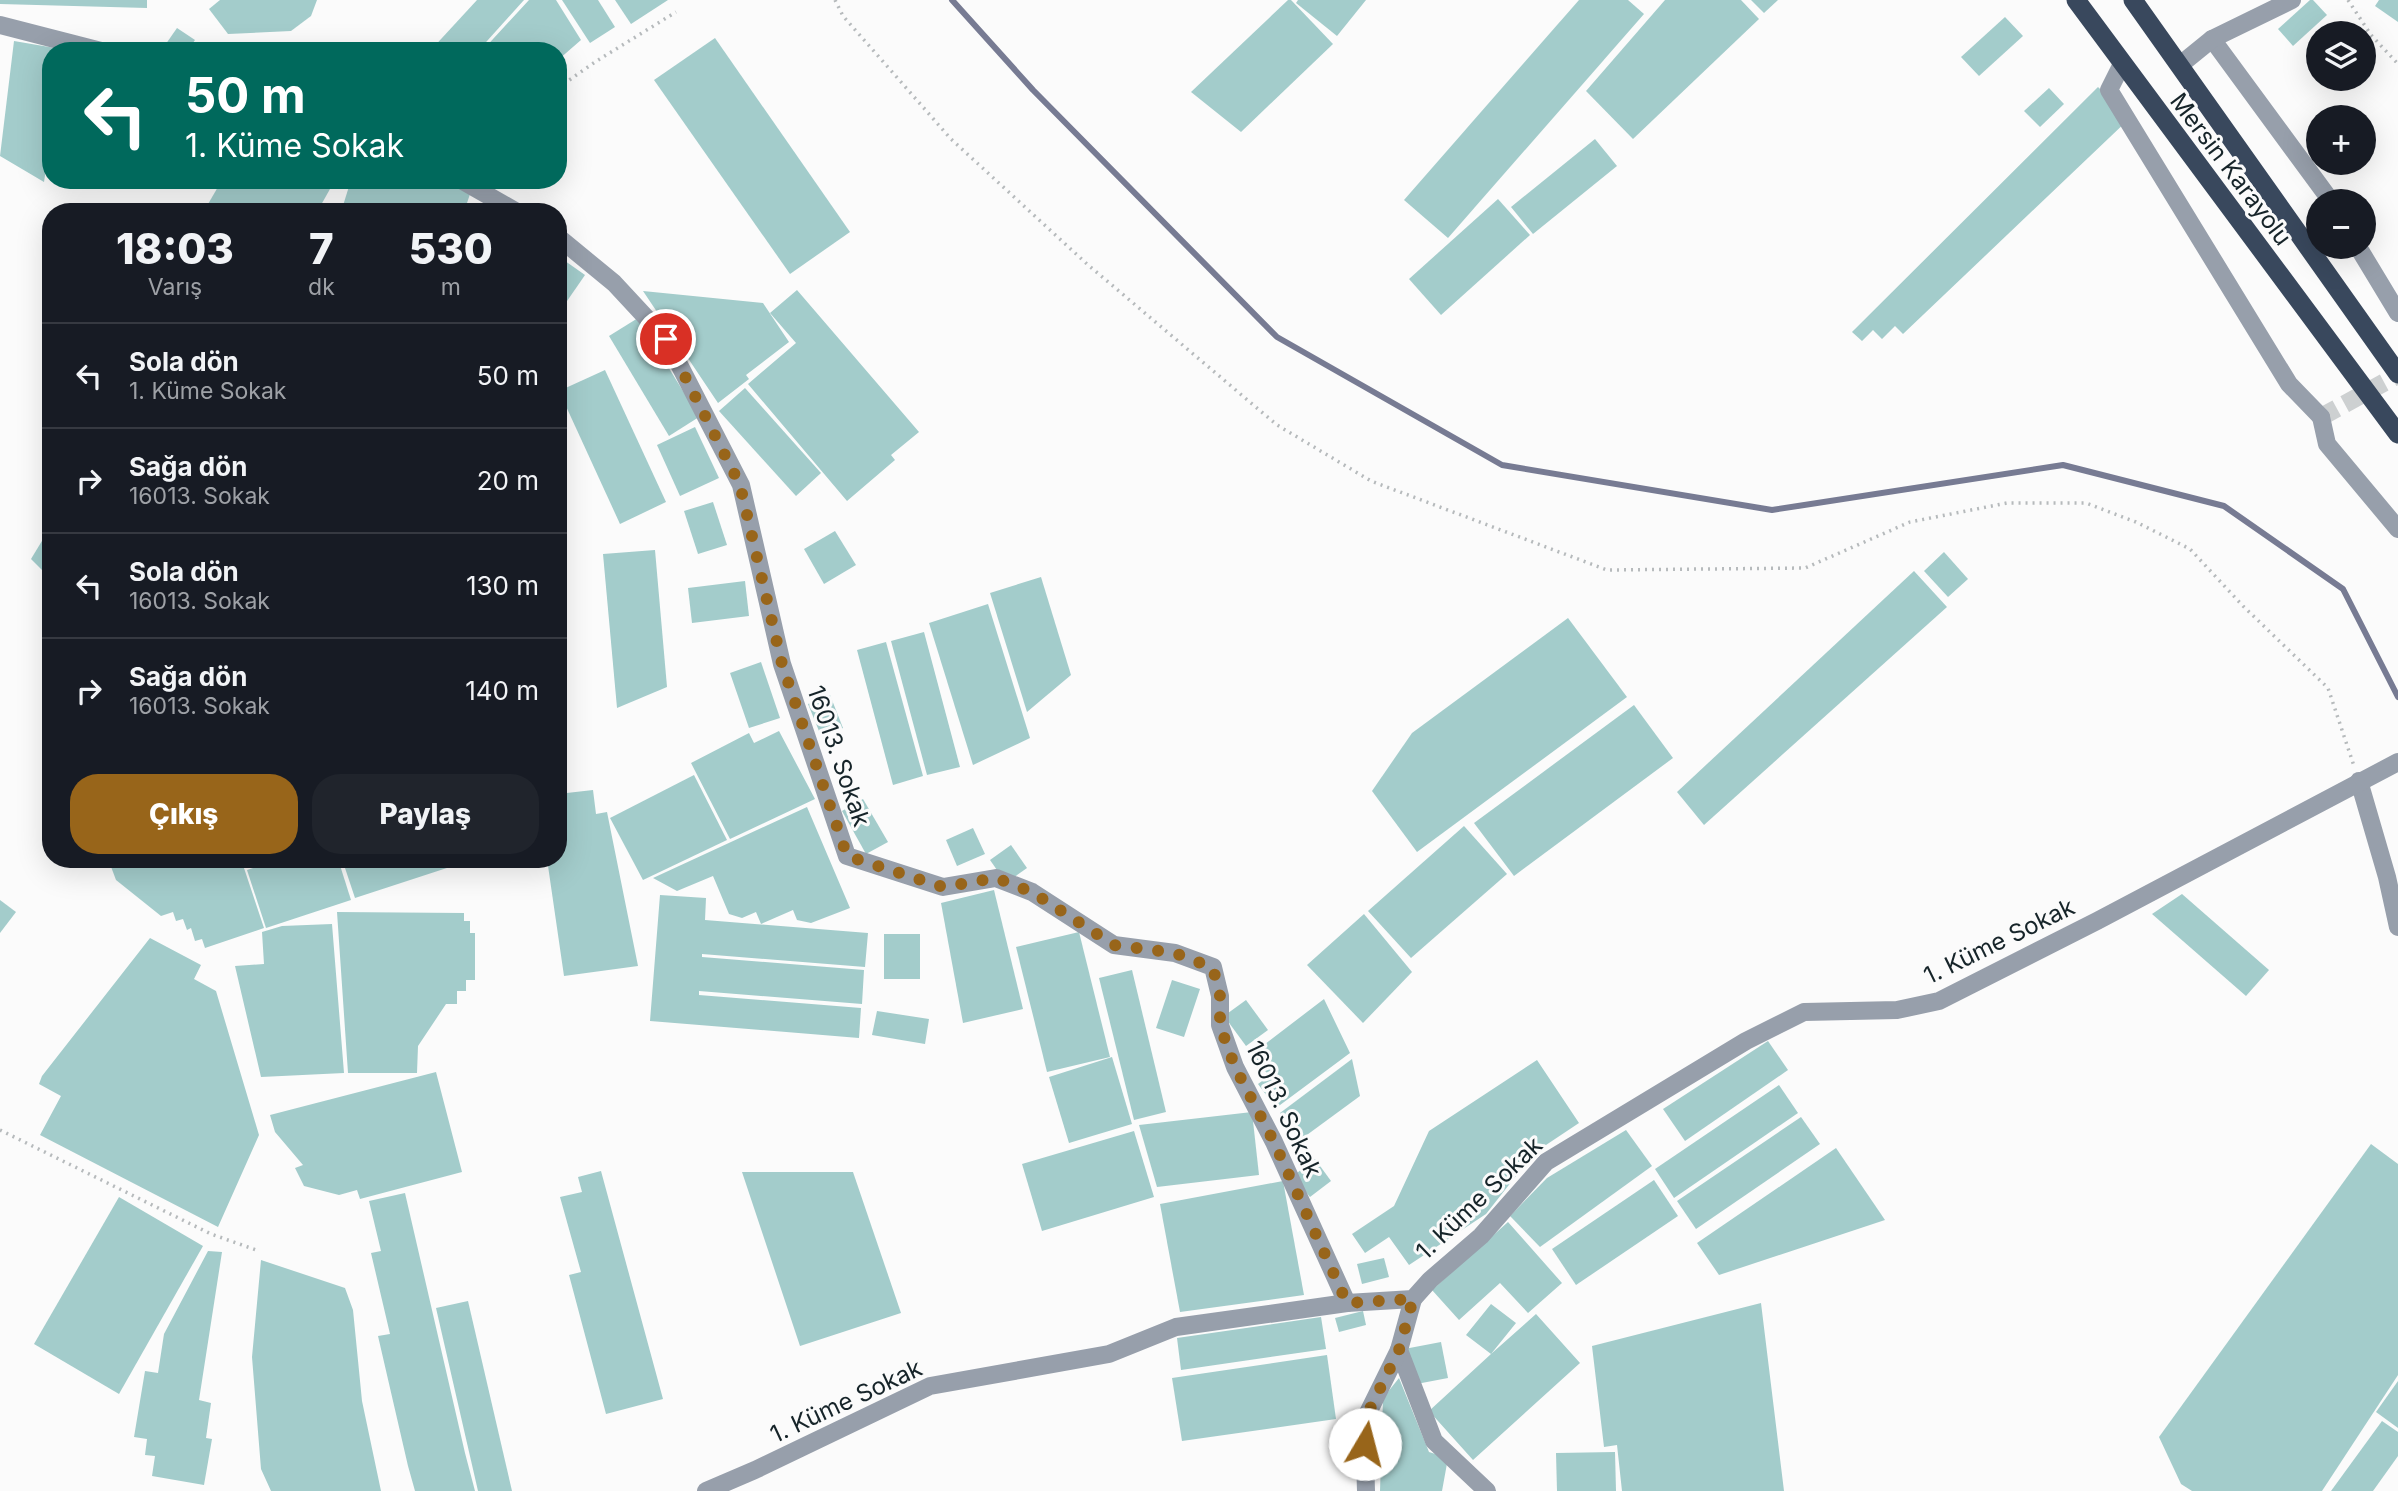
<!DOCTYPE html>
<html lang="tr">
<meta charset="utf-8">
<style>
:root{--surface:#171b24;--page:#20242c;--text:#f1f3f6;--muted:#9ea1a6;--line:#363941;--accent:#98651a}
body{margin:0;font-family:Inter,sans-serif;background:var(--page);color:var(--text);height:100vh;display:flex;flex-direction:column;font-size:26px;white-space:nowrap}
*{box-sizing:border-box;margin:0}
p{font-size:23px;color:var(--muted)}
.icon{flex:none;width:38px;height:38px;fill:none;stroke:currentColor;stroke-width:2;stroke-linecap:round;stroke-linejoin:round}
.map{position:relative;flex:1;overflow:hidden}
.panel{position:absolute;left:42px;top:203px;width:525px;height:665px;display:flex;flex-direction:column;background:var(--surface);border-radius:28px;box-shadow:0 7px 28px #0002}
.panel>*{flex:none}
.banner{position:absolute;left:42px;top:42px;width:525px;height:147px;border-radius:28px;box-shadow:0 7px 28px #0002;background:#00695c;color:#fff;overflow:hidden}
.buttons{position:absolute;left:2306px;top:21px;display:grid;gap:14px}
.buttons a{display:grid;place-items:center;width:70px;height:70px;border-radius:50%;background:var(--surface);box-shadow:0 7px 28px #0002;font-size:35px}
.pin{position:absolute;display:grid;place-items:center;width:60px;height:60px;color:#fff;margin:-30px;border:4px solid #fff;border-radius:50%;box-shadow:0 2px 7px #0007}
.me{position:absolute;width:77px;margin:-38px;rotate:8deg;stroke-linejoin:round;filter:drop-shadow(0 0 5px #0008)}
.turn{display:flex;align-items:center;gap:24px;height:147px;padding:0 28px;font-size:32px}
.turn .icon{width:91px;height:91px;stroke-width:2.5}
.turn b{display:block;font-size:49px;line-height:60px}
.eta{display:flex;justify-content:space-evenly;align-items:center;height:119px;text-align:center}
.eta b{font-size:42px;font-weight:800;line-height:49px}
.action{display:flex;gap:14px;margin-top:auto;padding:14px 28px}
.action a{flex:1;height:80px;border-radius:28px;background:var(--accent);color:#fff;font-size:28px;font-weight:800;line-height:80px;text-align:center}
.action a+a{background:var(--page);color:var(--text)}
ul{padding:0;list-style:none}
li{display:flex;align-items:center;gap:21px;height:105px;padding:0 28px;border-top:2px solid var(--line)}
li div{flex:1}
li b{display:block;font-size:26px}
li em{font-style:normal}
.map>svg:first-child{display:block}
</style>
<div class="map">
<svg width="2398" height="1491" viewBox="0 0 2398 1491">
<rect width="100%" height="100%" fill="#fbfbfb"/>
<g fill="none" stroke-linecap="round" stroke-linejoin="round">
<path stroke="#777b93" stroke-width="6" d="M952,0L1033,90L1277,337L1502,465L1772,510L2063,465L2224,506L2343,589L2398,697"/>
</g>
<g fill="#a3cccb">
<path d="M0,0H147V8L0,4Z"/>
<path d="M220,0H317L311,16L291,31L228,34L209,9Z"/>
<path d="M477,0H524L478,51H430Z"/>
<path d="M529,0H556L581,40L558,60V51H482Z"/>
<path d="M562,0H598L615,27L590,43Z"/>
<path d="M615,0H668L631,24Z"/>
<path d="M1288,0H1291L1333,44L1241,132L1191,92Z"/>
<path d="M1298,0H1366L1337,36L1296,3Z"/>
<path d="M1579,0H1628L1644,14L1448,238L1404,200Z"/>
<path d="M1665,0H1741L1759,19L1633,139L1586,91Z"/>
<path d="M1751,0H1778L1764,13Z"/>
<path d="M2310,0H2313L2327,15L2293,46L2278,29Z"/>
<path d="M2379,0H2398V22L2375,6Z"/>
<path d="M2005,17L2023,36L1979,76L1961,57Z"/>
<path d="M177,28L195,40L187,51H161Z"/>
<path d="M715,38L850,232L790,274L654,80Z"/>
<path d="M14,41L61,49L51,51V137L44,182L0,156Z"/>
<path d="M2098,87L2130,118L1903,334L1895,326L1882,339L1873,330L1862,341L1852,332Z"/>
<path d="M2049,88L2064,104L2040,127L2024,111Z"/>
<path d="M1595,139L1617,166L1533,234L1511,207Z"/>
<path d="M222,180H332L334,182L317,212H206L204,211Z"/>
<path d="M351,180H448L472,188L464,212H341Z"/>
<path d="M1498,199L1530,235L1441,315L1409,279Z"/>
<path d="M558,256L585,275L565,304L558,299Z"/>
<path d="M797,290L919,432L891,455L895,460L847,501L748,384L796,343L770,313Z"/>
<path d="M643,291L763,303L789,342L746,375L749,379L718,403Z"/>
<path d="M638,318L699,417L669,436L609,336Z"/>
<path d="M605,370L666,502L620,524L559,391Z"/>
<path d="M745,388L821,473L796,496L719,411Z"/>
<path d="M695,427L719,478L680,496L657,445Z"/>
<path d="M713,502L727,545L698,554L684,511Z"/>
<path d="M51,526V579L31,559Z"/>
<path d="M835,531L856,565L824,584L804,549Z"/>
<path d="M655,550L667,687L617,708L603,554Z"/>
<path d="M1944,552L1968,579L1948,597L1924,571Z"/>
<path d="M1914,571L1947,607L1704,825L1677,792Z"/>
<path d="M1041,577L1071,675L1027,712L990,593Z"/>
<path d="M745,581L749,616L692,623L688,588Z"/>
<path d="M988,604L1030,738L973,765L929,623Z"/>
<path d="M1568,618L1627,697L1417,852L1372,791L1412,733Z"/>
<path d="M924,632L960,767L927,775L891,641Z"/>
<path d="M886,642L923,776L893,785L857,650Z"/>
<path d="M761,662L780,718L749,728L730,673Z"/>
<path d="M830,695L843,728L821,736L808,704Z"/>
<path d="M1634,705L1673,758L1514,876L1474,823Z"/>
<path d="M779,731L815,799L730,839L691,763L749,733L754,743Z"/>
<path d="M694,775L727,840L643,880L610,818Z"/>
<path d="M593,790L596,814L607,812L638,966L564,976L547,859H558V794Z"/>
<path d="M863,799L888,842L866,854L842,811Z"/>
<path d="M807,807L850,908L811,923L797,920L793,910L761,924L756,912L742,918L729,914L713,876L677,891L653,878Z"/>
<path d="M1464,826L1507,874L1411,958L1368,911Z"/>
<path d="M973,828L985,854L957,866L946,840Z"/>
<path d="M1011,845L1027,868L1006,883L990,860Z"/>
<path d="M126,859H241L264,928L205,948L202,939L195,941L191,928L187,930L183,919L176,921L173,912L161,916L116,880L110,864Z"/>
<path d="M244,859H269L270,860L246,867Z"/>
<path d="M280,859H338L351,900L266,928L247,870Z"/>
<path d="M342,859H451L453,866L355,898Z"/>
<path d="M994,890L1023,1009L963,1023L941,903Z"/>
<path d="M2182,894L2269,970L2246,996L2152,914Z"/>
<path d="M660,895L706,898L705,920L868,933L865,967L702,954V957L864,970L862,1004L699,991V995L861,1008L859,1038L650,1021Z"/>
<path d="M0,900L16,912L0,933Z"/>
<path d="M337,912L464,913V921H470V933H475V980H466V991H457V1004H446L418,1046L417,1073H348Z"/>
<path d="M1364,914L1412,972L1363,1023L1307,965Z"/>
<path d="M332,924L344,1073L261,1077L235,966L264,964L262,932L282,926Z"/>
<path d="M1079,932L1110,1057L1047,1072L1016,947Z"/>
<rect x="884" y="934" width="36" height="45"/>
<path d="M150,938L201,965L194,979L216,991L259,1135L218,1227L40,1135L61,1096L39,1084L42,1076Z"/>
<path d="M1132,970L1166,1112L1134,1120L1099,978Z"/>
<path d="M1172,980L1200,989L1184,1037L1156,1028Z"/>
<path d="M1324,999L1350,1053L1276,1108L1258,1084L1269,1076L1252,1054Z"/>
<path d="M1246,1000L1268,1030L1246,1046L1224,1016Z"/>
<path d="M877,1011L929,1019L925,1044L872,1035Z"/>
<path d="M1768,1041L1788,1070L1685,1141L1663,1109Z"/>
<path d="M1112,1057L1132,1124L1069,1143L1049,1077Z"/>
<path d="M1352,1059L1360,1096L1300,1140L1280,1113Z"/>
<path d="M1537,1060L1579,1123L1534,1153L1486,1214L1409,1265L1389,1237L1365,1253L1352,1234L1394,1206L1429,1131Z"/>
<path d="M436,1072L462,1172L360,1199L357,1190L339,1195L304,1186L295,1168L303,1165L275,1132L270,1115Z"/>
<path d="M1779,1085L1798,1113L1674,1198L1655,1169Z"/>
<path d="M1252,1112L1259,1175L1157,1187L1139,1125Z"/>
<path d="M1801,1117L1820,1144L1696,1229L1677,1201Z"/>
<path d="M1626,1130L1652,1166L1540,1247L1510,1216L1547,1178Z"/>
<path d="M1134,1131L1154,1197L1042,1231L1022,1164Z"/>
<path d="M2371,1144L2398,1164V1375L2322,1491H2192L2181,1484L2159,1437Z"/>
<path d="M1836,1148L1885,1220L1719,1275L1697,1243Z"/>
<path d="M1315,1159L1331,1181L1310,1197L1293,1176Z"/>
<path d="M601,1171L663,1399L606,1414L569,1275L581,1272L560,1197L582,1192L578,1177Z"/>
<path d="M742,1172H853L901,1313L800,1346Z"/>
<path d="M1654,1180L1678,1216L1576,1285L1552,1249Z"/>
<path d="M1283,1181L1304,1295L1180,1312L1160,1204Z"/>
<path d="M405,1193L465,1453L475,1491H415L408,1466L378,1336L390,1334L371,1253L381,1251L369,1201Z"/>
<path d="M119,1197L203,1246L119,1394L34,1344Z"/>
<path d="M1508,1222L1562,1283L1528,1313L1500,1283L1459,1320L1432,1290Z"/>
<path d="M208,1251L222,1252L199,1400L211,1403L206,1438L212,1439L204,1485L152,1476L155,1456L145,1455L147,1439L134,1437L145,1371L158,1373L164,1334Z"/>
<path d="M1384,1258L1389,1277L1362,1284L1357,1264Z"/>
<path d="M261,1260L345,1288L353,1310L362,1401L381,1491H271L261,1469L252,1357Z"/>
<path d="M468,1301L512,1491H478L436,1308Z"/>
<path d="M1761,1303L1784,1491H1622L1617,1445L1604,1447L1592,1346Z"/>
<path d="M1491,1304L1516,1323L1491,1354L1536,1314L1580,1363L1473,1460L1429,1411L1491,1354L1466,1335Z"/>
<path d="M1363,1311L1366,1325L1339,1332L1335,1318Z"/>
<path d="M1321,1317L1326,1349L1181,1370L1177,1338Z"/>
<path d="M1441,1342L1448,1378L1406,1386L1399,1350Z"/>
<path d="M1327,1355L1336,1419L1182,1441L1172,1378Z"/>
<path d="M1399,1378L1429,1452L1448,1458L1442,1491H1380L1383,1398Z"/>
<path d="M2398,1381V1428L2376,1412Z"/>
<path d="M2382,1421L2398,1432V1456L2373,1491H2331Z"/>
<path d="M1615,1452L1616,1491H1557L1556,1453Z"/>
</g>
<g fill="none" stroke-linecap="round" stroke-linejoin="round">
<path stroke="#cdd0d1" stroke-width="18" stroke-dasharray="18 9" stroke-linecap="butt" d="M2321,417L2398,375"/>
<g stroke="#b6babc" stroke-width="3.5" stroke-dasharray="2 5" stroke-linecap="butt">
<path d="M835,0L843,16L951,139L1087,264L1277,425L1371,481L1607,570L1805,568L1910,522L2007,503H2086L2136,522L2190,549L2243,606L2328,688L2354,766"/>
<path d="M2348,0L2371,35L2398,64"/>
<path d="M558,88L595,62L676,12"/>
<path d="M0,1130L211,1234L259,1251"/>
</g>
<g stroke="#979fab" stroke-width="18">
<path d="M0,25L101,51"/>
<path d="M2122,64L2109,90L2289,384L2321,417"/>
<path d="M461,180L517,212"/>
<path d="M558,237L614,283L666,339L741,485L782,664L847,856L943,887L996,878L1032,892L1114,945L1175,953L1213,967L1220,996V1025L1235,1067L1274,1142L1347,1303"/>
<path d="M2359,781L2387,877L2398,927"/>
<path d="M1413,1299L1399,1350L1434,1441L1487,1491"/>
<path d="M1366,1491L1364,1421L1399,1350"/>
</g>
<g stroke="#979fab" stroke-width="18">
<path d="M2212,39L2331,201"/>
<path d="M2180,65L2212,39L2292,0"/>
<path d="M2358,247L2398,313"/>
<path d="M2321,417L2327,444L2398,529"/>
<path d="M706,1491L755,1470L930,1386L1109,1354L1176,1327L1347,1303L1413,1299L1430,1280L1481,1236L1546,1162L1746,1041L1804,1012L1897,1010L1939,1001L2097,921L2398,762"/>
</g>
<g stroke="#39485d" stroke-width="19">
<path d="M2076,0L2398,434"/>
<path d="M2133,0L2398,374"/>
</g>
</g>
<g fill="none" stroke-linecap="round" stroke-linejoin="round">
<path stroke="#98651a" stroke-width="12" stroke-dasharray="0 21.6" d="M666,339L740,485L782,664L847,856L943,887L996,878L1032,892L1114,945L1175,953L1213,968L1220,996V1026L1235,1067L1274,1142L1347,1303L1413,1299L1399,1350L1364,1421L1365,1444"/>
</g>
<g text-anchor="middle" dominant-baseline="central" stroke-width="6" stroke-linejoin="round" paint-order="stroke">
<g font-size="24" fill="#162429" stroke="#fbfbfb">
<text transform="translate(2231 169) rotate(53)">Mersin Karayolu</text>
<text transform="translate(839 756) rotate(71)">16013. Sokak</text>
<text transform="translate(1999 941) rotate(-26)">1. Küme Sokak</text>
<text transform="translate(1284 1109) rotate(65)">16013. Sokak</text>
<text transform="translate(1479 1198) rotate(-44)">1. Küme Sokak</text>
<text transform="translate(846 1401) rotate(-25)">1. Küme Sokak</text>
</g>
</g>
</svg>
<div class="buttons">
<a><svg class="icon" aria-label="layers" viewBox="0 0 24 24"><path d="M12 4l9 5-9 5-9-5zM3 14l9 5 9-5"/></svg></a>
<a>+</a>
<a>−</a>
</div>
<div class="pin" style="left:666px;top:339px;background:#d93025"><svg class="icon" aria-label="arrive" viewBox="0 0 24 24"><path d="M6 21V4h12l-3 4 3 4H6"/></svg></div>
<svg class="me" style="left:1365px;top:1444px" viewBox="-20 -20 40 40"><circle r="19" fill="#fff"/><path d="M0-13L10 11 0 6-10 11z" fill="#98651a"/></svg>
<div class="banner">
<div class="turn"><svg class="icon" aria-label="left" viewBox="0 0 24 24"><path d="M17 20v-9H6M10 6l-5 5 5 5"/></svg><div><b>50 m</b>1. Küme Sokak</div></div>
</div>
<section class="panel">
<div class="eta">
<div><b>18:03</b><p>Varış</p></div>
<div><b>7</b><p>dk</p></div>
<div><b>530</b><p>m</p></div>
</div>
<ul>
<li><svg class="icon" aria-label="left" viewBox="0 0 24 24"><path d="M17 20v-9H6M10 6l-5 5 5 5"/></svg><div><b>Sola dön</b><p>1. Küme Sokak</p></div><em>50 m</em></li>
<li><svg class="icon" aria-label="right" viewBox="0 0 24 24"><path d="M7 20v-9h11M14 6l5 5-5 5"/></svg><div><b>Sağa dön</b><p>16013. Sokak</p></div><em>20 m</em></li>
<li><svg class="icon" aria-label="left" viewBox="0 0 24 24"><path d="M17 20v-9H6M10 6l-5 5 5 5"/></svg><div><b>Sola dön</b><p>16013. Sokak</p></div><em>130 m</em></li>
<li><svg class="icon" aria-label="right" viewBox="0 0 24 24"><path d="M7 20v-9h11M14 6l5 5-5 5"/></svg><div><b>Sağa dön</b><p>16013. Sokak</p></div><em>140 m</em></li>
</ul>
<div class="action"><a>Çıkış</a><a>Paylaş</a></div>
</section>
</div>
